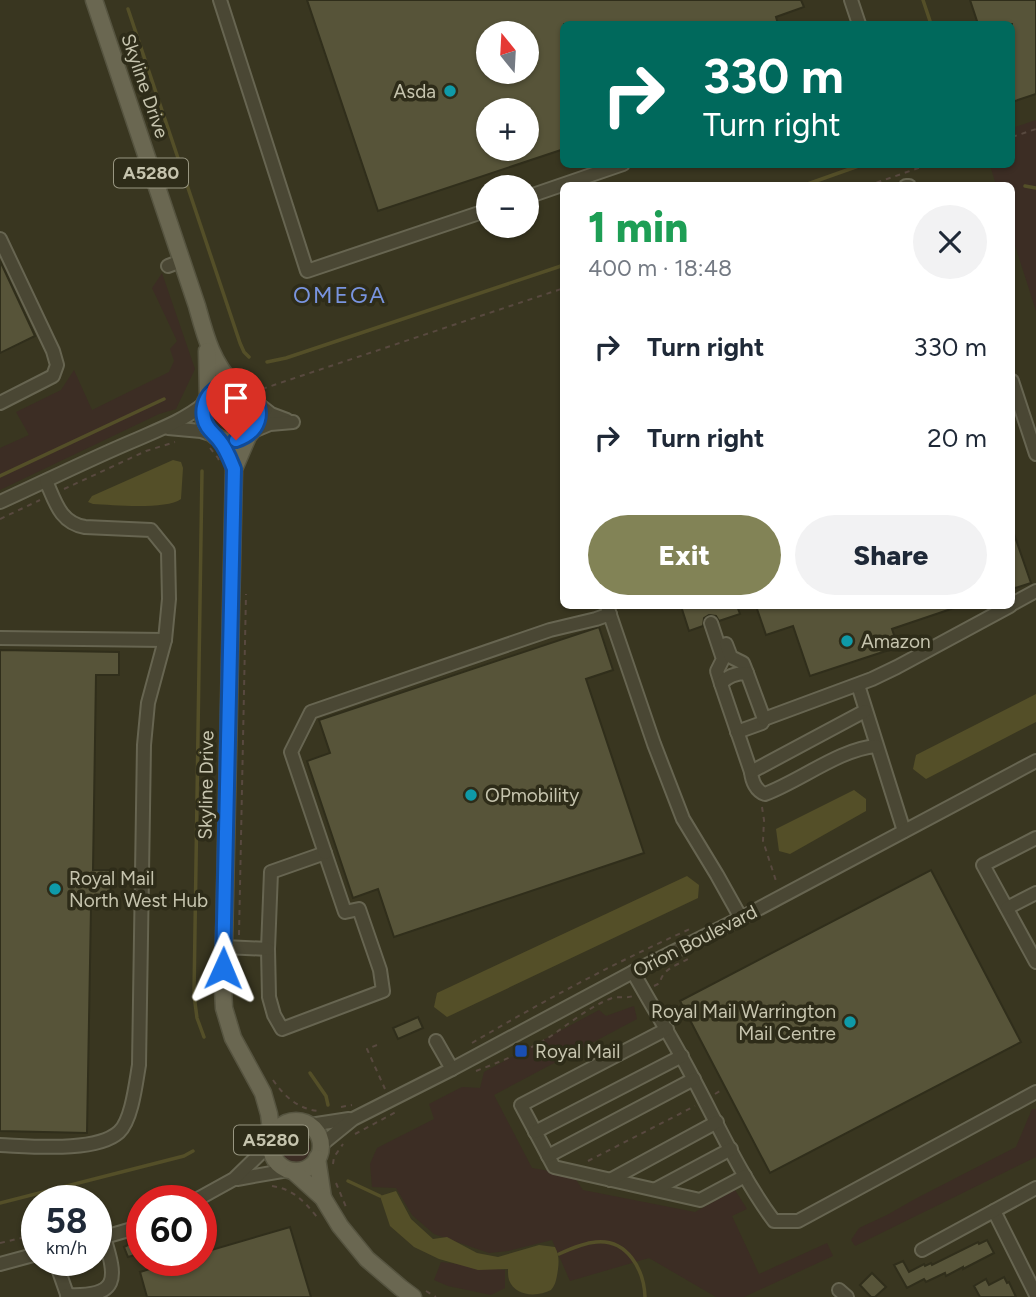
<!DOCTYPE html>
<meta charset="utf-8">
<style>
:root{--surface:#fff;--page:#f2f2f3;--text:#1f2937;--muted:#747a83;--accent:#828356}
body{margin:0;font-family:Figtree,sans-serif;background:var(--page);color:var(--text);height:100vh;display:flex;flex-direction:column;font-size:26px;white-space:nowrap}
*{box-sizing:border-box;margin:0}
p{font-size:23px;color:var(--muted)}
.icon{flex:none;width:38px;height:38px;fill:none;stroke:currentColor;stroke-width:2;stroke-linecap:round;stroke-linejoin:round}
.map{position:relative;flex:1;overflow:hidden}
.drawer{position:absolute;left:560px;top:182px;width:455px;height:427px;display:flex;flex-direction:column;background:var(--surface);border-radius:10px;box-shadow:0 2px 5px #0004}
.drawer>*{flex:none}
.guide{position:absolute;left:560px;top:21px;width:455px;height:147px;border-radius:10px;box-shadow:0 2px 5px #0004;background:#00695c;color:#fff;overflow:hidden}
.needle{width:46px;rotate:342deg}
.fabs{position:absolute;left:476px;top:21px;display:grid;gap:14px}
.fabs a{display:grid;place-items:center;width:63px;height:63px;border-radius:50%;background:var(--surface);box-shadow:0 2px 5px #0004;font-size:35px}
.speed{position:absolute;left:21px;top:1185px;display:flex;gap:14px;font-size:35px;font-weight:700;text-align:center}
.speed>*{display:grid;place-content:center;width:91px;height:91px;border-radius:50%;background:var(--surface);box-shadow:0 2px 5px #0004;line-height:1}
.speed small{font-size:18px;font-weight:400}
.speed .limit{border:10px solid #d22;background:#fff;color:#111}
.pin{position:absolute;display:grid;place-items:center;width:60px;height:60px;color:#fff;margin:-72px -30px;border-radius:50% 50% 50% 0;rotate:-45deg;box-shadow:0 0 7px #0007}
.pin .icon{rotate:45deg}
.me{position:absolute;width:77px;margin:-38px;rotate:1deg;stroke-linejoin:round;filter:drop-shadow(0 0 5px #0008)}
.turn{display:flex;align-items:center;gap:24px;height:147px;padding:0 28px;font-size:32px}
.turn .icon{width:91px;height:91px;stroke-width:2.5}
.turn b{display:block;font-size:49px;line-height:60px}
.round{display:grid;place-items:center;flex:none;width:74px;height:74px;border-radius:37px;background:var(--page)}
.summary{display:flex;align-items:center;justify-content:space-between;height:119px;padding:0 28px}
h1{font-size:42px;font-weight:800;line-height:52px;color:#1e9e55}
.button{display:flex;gap:14px;margin-top:auto;padding:14px 28px}
.button a{flex:1;height:80px;border-radius:42px;background:var(--accent);color:#fff;font-size:28px;font-weight:800;line-height:80px;text-align:center}
.button a+a{background:var(--page);color:var(--text)}
ul{padding:0;list-style:none}
li{display:flex;align-items:center;gap:21px;height:91px;padding:0 28px}
li div{flex:1}
li b{display:block;font-size:26px}
li em{font-style:normal}
.map>svg:first-child{display:block}
</style>
<div class="map">
<svg width="1036" height="1297" viewBox="0 0 1036 1297">
<rect width="100%" height="100%" fill="#393620"/>
<g fill="#3c2d24">
<path d="M1036,120V311L1012,236V186L996,185L990,165L1012,164V128Z"/>
<path d="M162,273L195,369L176,409L159,414L0,490V448L29,435L16,412L61,390L74,370L92,410L169,372L174,361L170,349L177,341L152,288Z"/>
<circle cx="230" cy="413" r="18"/>
<path d="M634,1006L637,1019L494,1095L532,1168L573,1175L583,1190L695,1212L735,1190L747,1209L732,1216L759,1274L827,1243L833,1256L744,1297H716L649,1258L570,1281L552,1240L508,1251L489,1253L434,1234L412,1215L396,1188L372,1187L370,1164L377,1148L434,1119L429,1104L462,1087L480,1088L484,1072L599,1010L606,1016Z"/>
<path d="M1032,1109H1036V1157L855,1246L851,1240L859,1228L887,1215L915,1199L1016,1147Z"/>
<circle cx="294" cy="1147" r="16"/>
<path d="M441,1262L505,1270V1288L491,1295L448,1286L434,1280Z"/>
</g>
<g fill="#544f28">
<path d="M173,460L181,462L183,468L181,499C166,510 113,505 93,504L88,502L92,496Z"/>
<path d="M1036,694V722L926,779L913,769L916,755Z"/>
<path d="M854,790L866,799V811L790,854L779,851L776,829Z"/>
<path d="M687,876L699,885L698,898L447,1017L434,1007L437,993Z"/>
<path d="M396,1191L411,1219L433,1239L447,1237L477,1253L498,1257L539,1245L555,1247C559,1255 559,1261 558,1269C557,1276 556,1285 551,1290C538,1297 515,1297 509,1280C508,1276 508,1273 508,1269L478,1270L439,1259L414,1247L390,1226L380,1196Z"/>
</g>
<g fill="none" stroke-linecap="round" stroke-linejoin="round">
<g stroke="#544f28" stroke-width="3.5">
<path d="M923,0L931,24"/>
<path d="M128,9L240,343L244,352L249,357"/>
<path d="M802,186L864,164"/>
<path d="M1025,186L1036,188"/>
<path d="M267,362L286,358L564,265"/>
<path d="M202,471L194,995L197,1018L204,1037"/>
<path d="M0,476L164,399"/>
<path d="M310,1073L326,1096L328,1105"/>
<path d="M348,1181L380,1196"/>
<path d="M0,1203L184,1156L193,1151"/>
<path d="M559,1254C570,1249 583,1243 596,1242C627,1239 644,1269 645,1297"/>
</g>
</g>
<g fill="#575439" stroke="#302e1b" stroke-width="2" fill-rule="evenodd">
<path d="M307,0H801L804,7L776,17L778,24H564V149L378,211ZM488,33H527V72H488ZM488,110H527V149H488Z"/>
<path d="M970,0H1036V94L1012,102V24H978Z"/>
<path d="M0,261L35,336L0,353Z"/>
<path d="M1012,531H1013L1031,583L1012,589Z"/>
<path d="M681,606H737L740,614L719,621L716,616L709,615L704,618L703,626L689,631Z"/>
<path d="M756,606H957V607L892,629L898,647L810,676L793,626L766,635Z"/>
<path d="M599,627L613,670L586,679L644,853L394,937L378,889L353,898L307,761L330,753L319,720Z"/>
<path d="M0,650L119,652V675H96L93,870H111L110,907H91L87,1133L0,1131Z"/>
<path d="M931,870L1021,1042L770,1173L680,1001Z"/>
<path d="M418,1017L423,1028L398,1039L393,1028Z"/>
<path d="M290,1227L311,1297H147L140,1272L179,1260H201V1253Z"/>
<path d="M142,1236V1253L128,1257L124,1247L128,1245L127,1241Z"/>
<path d="M987,1240L994,1253L963,1269V1267L946,1276L945,1273L926,1282L924,1279L907,1288L894,1265L903,1261L909,1272L924,1264L925,1266L931,1263L932,1265L978,1242L979,1244Z"/>
<path d="M872,1273L886,1287L875,1297H871L860,1285Z"/>
<path d="M1004,1277L1007,1283L1009,1282L1016,1297H980L974,1286L986,1279L989,1285Z"/>
</g>
<g fill="none" stroke-linecap="round" stroke-linejoin="round">
<defs>
<g id="minor">
<path d="M220,0L307,271L488,210"/>
<path d="M851,0L859,24"/>
<path d="M906,186H909"/>
<path d="M527,197L623,164"/>
<path d="M0,239L53,351L57,365L53,376L0,403"/>
<path d="M168,266L181,261"/>
<path d="M1012,381L1036,454"/>
<path d="M257,403L271,414L287,420"/>
<path d="M168,428L201,431L214,435"/>
<path d="M251,432L270,424L293,422"/>
<path d="M0,502C44,482 88,460 133,441C158,430 183,421 204,404"/>
<path d="M1012,604L1036,591"/>
<path d="M607,606L654,744L683,819L717,875L741,918"/>
<path d="M711,623L723,659L717,671L721,684"/>
<path d="M0,638L165,640"/>
<path d="M726,644L731,657L743,663L747,673"/>
<path d="M858,685L904,831"/>
<path d="M865,711L751,772C752,781 756,791 765,794C800,781 840,749 876,746"/>
<path d="M737,732L762,723L764,719"/>
<path d="M751,772L721,684C727,676 737,673 747,673L764,719L872,679L897,667L1010,606"/>
<path d="M1036,838L983,865L1036,962"/>
<path d="M325,853L345,912L359,909L380,970L383,991L282,1029L274,1015L269,997L268,949L271,872Z"/>
<path d="M325,853L291,752L311,712L550,630L596,619L610,614"/>
<path d="M1007,908L1036,893"/>
<path d="M224,947L268,949"/>
<path d="M633,972C653,1008 675,1043 694,1080C719,1127 742,1178 774,1221H798L1036,1092"/>
<path d="M667,1029L521,1105L554,1167L700,1200L745,1176"/>
<path d="M436,1041L452,1069"/>
<path d="M310,1125L349,1119"/>
<path d="M535,1132L682,1056"/>
<path d="M0,1145C29,1146 96,1153 119,1132C132,1120 136,1082 139,1065L144,745L148,703L165,640L169,599L168,551L151,530L85,527C60,523 55,501 46,481"/>
<path d="M321,1145L353,1119L452,1069L633,972L741,918L1036,761"/>
<path d="M548,1156L694,1079"/>
<path d="M237,1179L288,1170"/>
<path d="M610,1180L717,1122"/>
<path d="M656,1189L731,1149"/>
<path d="M196,1200L234,1179L271,1143"/>
<path d="M994,1211L1036,1295"/>
<path d="M98,1239L142,1226"/>
<path d="M922,1250L1036,1188"/>
<path d="M55,1260L68,1297"/>
<path d="M0,1264L37,1254"/>
<path d="M839,1290L847,1297"/>
<path d="M67,1295C120,1297 117,1279 104,1237"/>
</g>
<g id="major">
<path d="M94,0L197,306C205,335 212,363 234,385"/>
<path d="M207,351L208,396"/>
<circle cx="231" cy="413" r="28"/>
<path d="M249,434L234,469L223,989L224,1008L233,1038L263,1093L269,1114L272,1138"/>
<circle cx="296" cy="1146" r="25"/>
<path d="M317,1158L323,1198"/>
<path d="M293,1171L323,1198L340,1226L367,1259L401,1288L413,1297"/>
</g>
</defs>
<use href="#minor" stroke="#676551" stroke-width="16"/>
<use href="#major" stroke="#565440" stroke-width="19"/>
<g stroke="#58493f" stroke-width="2" stroke-dasharray="5 5" stroke-linecap="butt">
<path d="M1012,137L1036,129"/>
<path d="M867,186L930,164"/>
<path d="M247,376L255,382L263,391"/>
<path d="M262,389L564,288"/>
<path d="M210,448L218,458L220,463"/>
<path d="M64,489L146,451L175,442"/>
<path d="M0,519L40,500"/>
<path d="M762,807L764,820L763,841L777,884"/>
<path d="M239,935L246,594"/>
<path d="M238,974L239,962"/>
<path d="M654,986L660,983C662,969 677,965 688,959"/>
<path d="M472,1043C543,1001 616,962 690,929"/>
<path d="M377,1045L367,1049L385,1089"/>
<path d="M476,1071C502,1061 527,1051 551,1036C570,1023 589,1007 612,998C619,996 625,999 633,996"/>
<path d="M273,1080C284,1096 298,1109 318,1111"/>
<path d="M715,1094L723,1089"/>
<path d="M341,1107L352,1105"/>
<path d="M355,1134L396,1112"/>
<path d="M253,1142L256,1127"/>
<path d="M588,1161L695,1106"/>
<path d="M333,1164L334,1157L343,1144"/>
<path d="M336,1183L346,1207"/>
<path d="M272,1186C293,1189 304,1201 317,1217"/>
<path d="M0,1243L34,1235L37,1237"/>
<path d="M426,1291L436,1297"/>
</g>
<use href="#minor" stroke="#4a4734" stroke-width="12"/>
<use href="#major" stroke="#6a6751" stroke-width="16"/>
</g>
<g fill="none" stroke-linecap="round" stroke-linejoin="round">
<defs>
<path id="route" d="M223,968L234,469C230,459 226,448 219,440C213,432 206,429 204,418C202,409 205,399 211,393C243,362 286,423 236,440"/>
</defs>
<use href="#route" stroke="#114b97" stroke-width="18"/>
<use href="#route" stroke="#1a73e8" stroke-width="12"/>
</g>
<g fill="#0f9aa8" stroke="#2e2c19" stroke-width="2.5">
<circle cx="450" cy="91" r="7"/>
<circle cx="847" cy="641" r="7"/>
<circle cx="471" cy="795" r="7"/>
<circle cx="55" cy="889" r="7"/>
<circle cx="850" cy="1022" r="7"/>
</g>
<rect fill="#1a4fb4" stroke="#2e2c19" stroke-width="2.5" x="514" y="1044" width="14" height="14" rx="3.5"/>
<g text-anchor="middle" dominant-baseline="central" stroke-width="7" stroke-linejoin="round" paint-order="stroke">
<g fill="#2e2c19" stroke="#989681" stroke-width="2">
<rect x="114" y="158.5" width="74" height="29" rx="5"/>
<rect x="234" y="1125.5" width="74" height="29" rx="5"/>
</g>
<g font-size="18" font-weight="bold" fill="#c6c4ae">
<text x="151" y="173">A5280</text>
<text x="271" y="1140">A5280</text>
</g>
<g font-size="19" fill="#c6c4ae" stroke="#2e2c19">
<text transform="translate(145 86) rotate(71)">Skyline Drive</text>
<text transform="translate(206 785) rotate(-89)">Skyline Drive</text>
<text transform="translate(695 941) rotate(-27)">Orion Boulevard</text>
</g>
<g font-size="19" fill="#c6c4ae" stroke="#2e2c19" text-anchor="start">
<text x="436" y="91" text-anchor="end">Asda</text>
<text x="861" y="641">Amazon</text>
<text x="485" y="795">OPmobility</text>
<text x="69" y="878">Royal Mail<tspan x="69" dy="22">North West Hub</tspan></text>
<text x="836" y="1011" text-anchor="end">Royal Mail Warrington<tspan x="836" dy="22">Mail Centre</tspan></text>
<text x="535" y="1051">Royal Mail</text>
</g>
<g font-size="23" letter-spacing="2" fill="#7994df" stroke="#2e2c19">
<text x="340" y="295">OMEGA</text>
</g>
</g>
</svg>
<div class="fabs">
<a><svg class="needle" viewBox="-14 -14 28 28"><path d="M0-13l5 13h-10z" fill="#e53935"/><path d="M0 13l5-13h-10z" fill="#747a83"/></svg></a>
<a>+</a>
<a>−</a>
</div>
<div class="speed"><div>58<small>km/h</small></div><div class="limit">60</div></div>
<div class="pin" style="left:236px;top:440px;background:#d93025"><svg class="icon" aria-label="arrive" viewBox="0 0 24 24"><path d="M6 21V4h12l-3 4 3 4H6"/></svg></div>
<svg class="me" style="left:223px;top:968px" viewBox="-20 -20 40 40"><path d="M0-17L14 15 0 8-14 15z" fill="#1a73e8" stroke="#fff" stroke-width="4"/></svg>
<div class="guide">
<div class="turn"><svg class="icon" aria-label="right" viewBox="0 0 24 24"><path d="M7 20v-9h11M14 6l5 5-5 5"/></svg><div><b>330 m</b>Turn right</div></div>
</div>
<section class="drawer">
<div class="summary"><div><h1>1 min</h1><p>400 m · 18:48</p></div><a class="round"><svg class="icon" aria-label="close" viewBox="0 0 24 24"><path d="M6 6l12 12M18 6L6 18"/></svg></a></div>
<ul>
<li><svg class="icon" aria-label="right" viewBox="0 0 24 24"><path d="M7 20v-9h11M14 6l5 5-5 5"/></svg><div><b>Turn right</b></div><em>330 m</em></li>
<li><svg class="icon" aria-label="right" viewBox="0 0 24 24"><path d="M7 20v-9h11M14 6l5 5-5 5"/></svg><div><b>Turn right</b></div><em>20 m</em></li>
</ul>
<div class="button"><a>Exit</a><a>Share</a></div>
</section>
</div>
